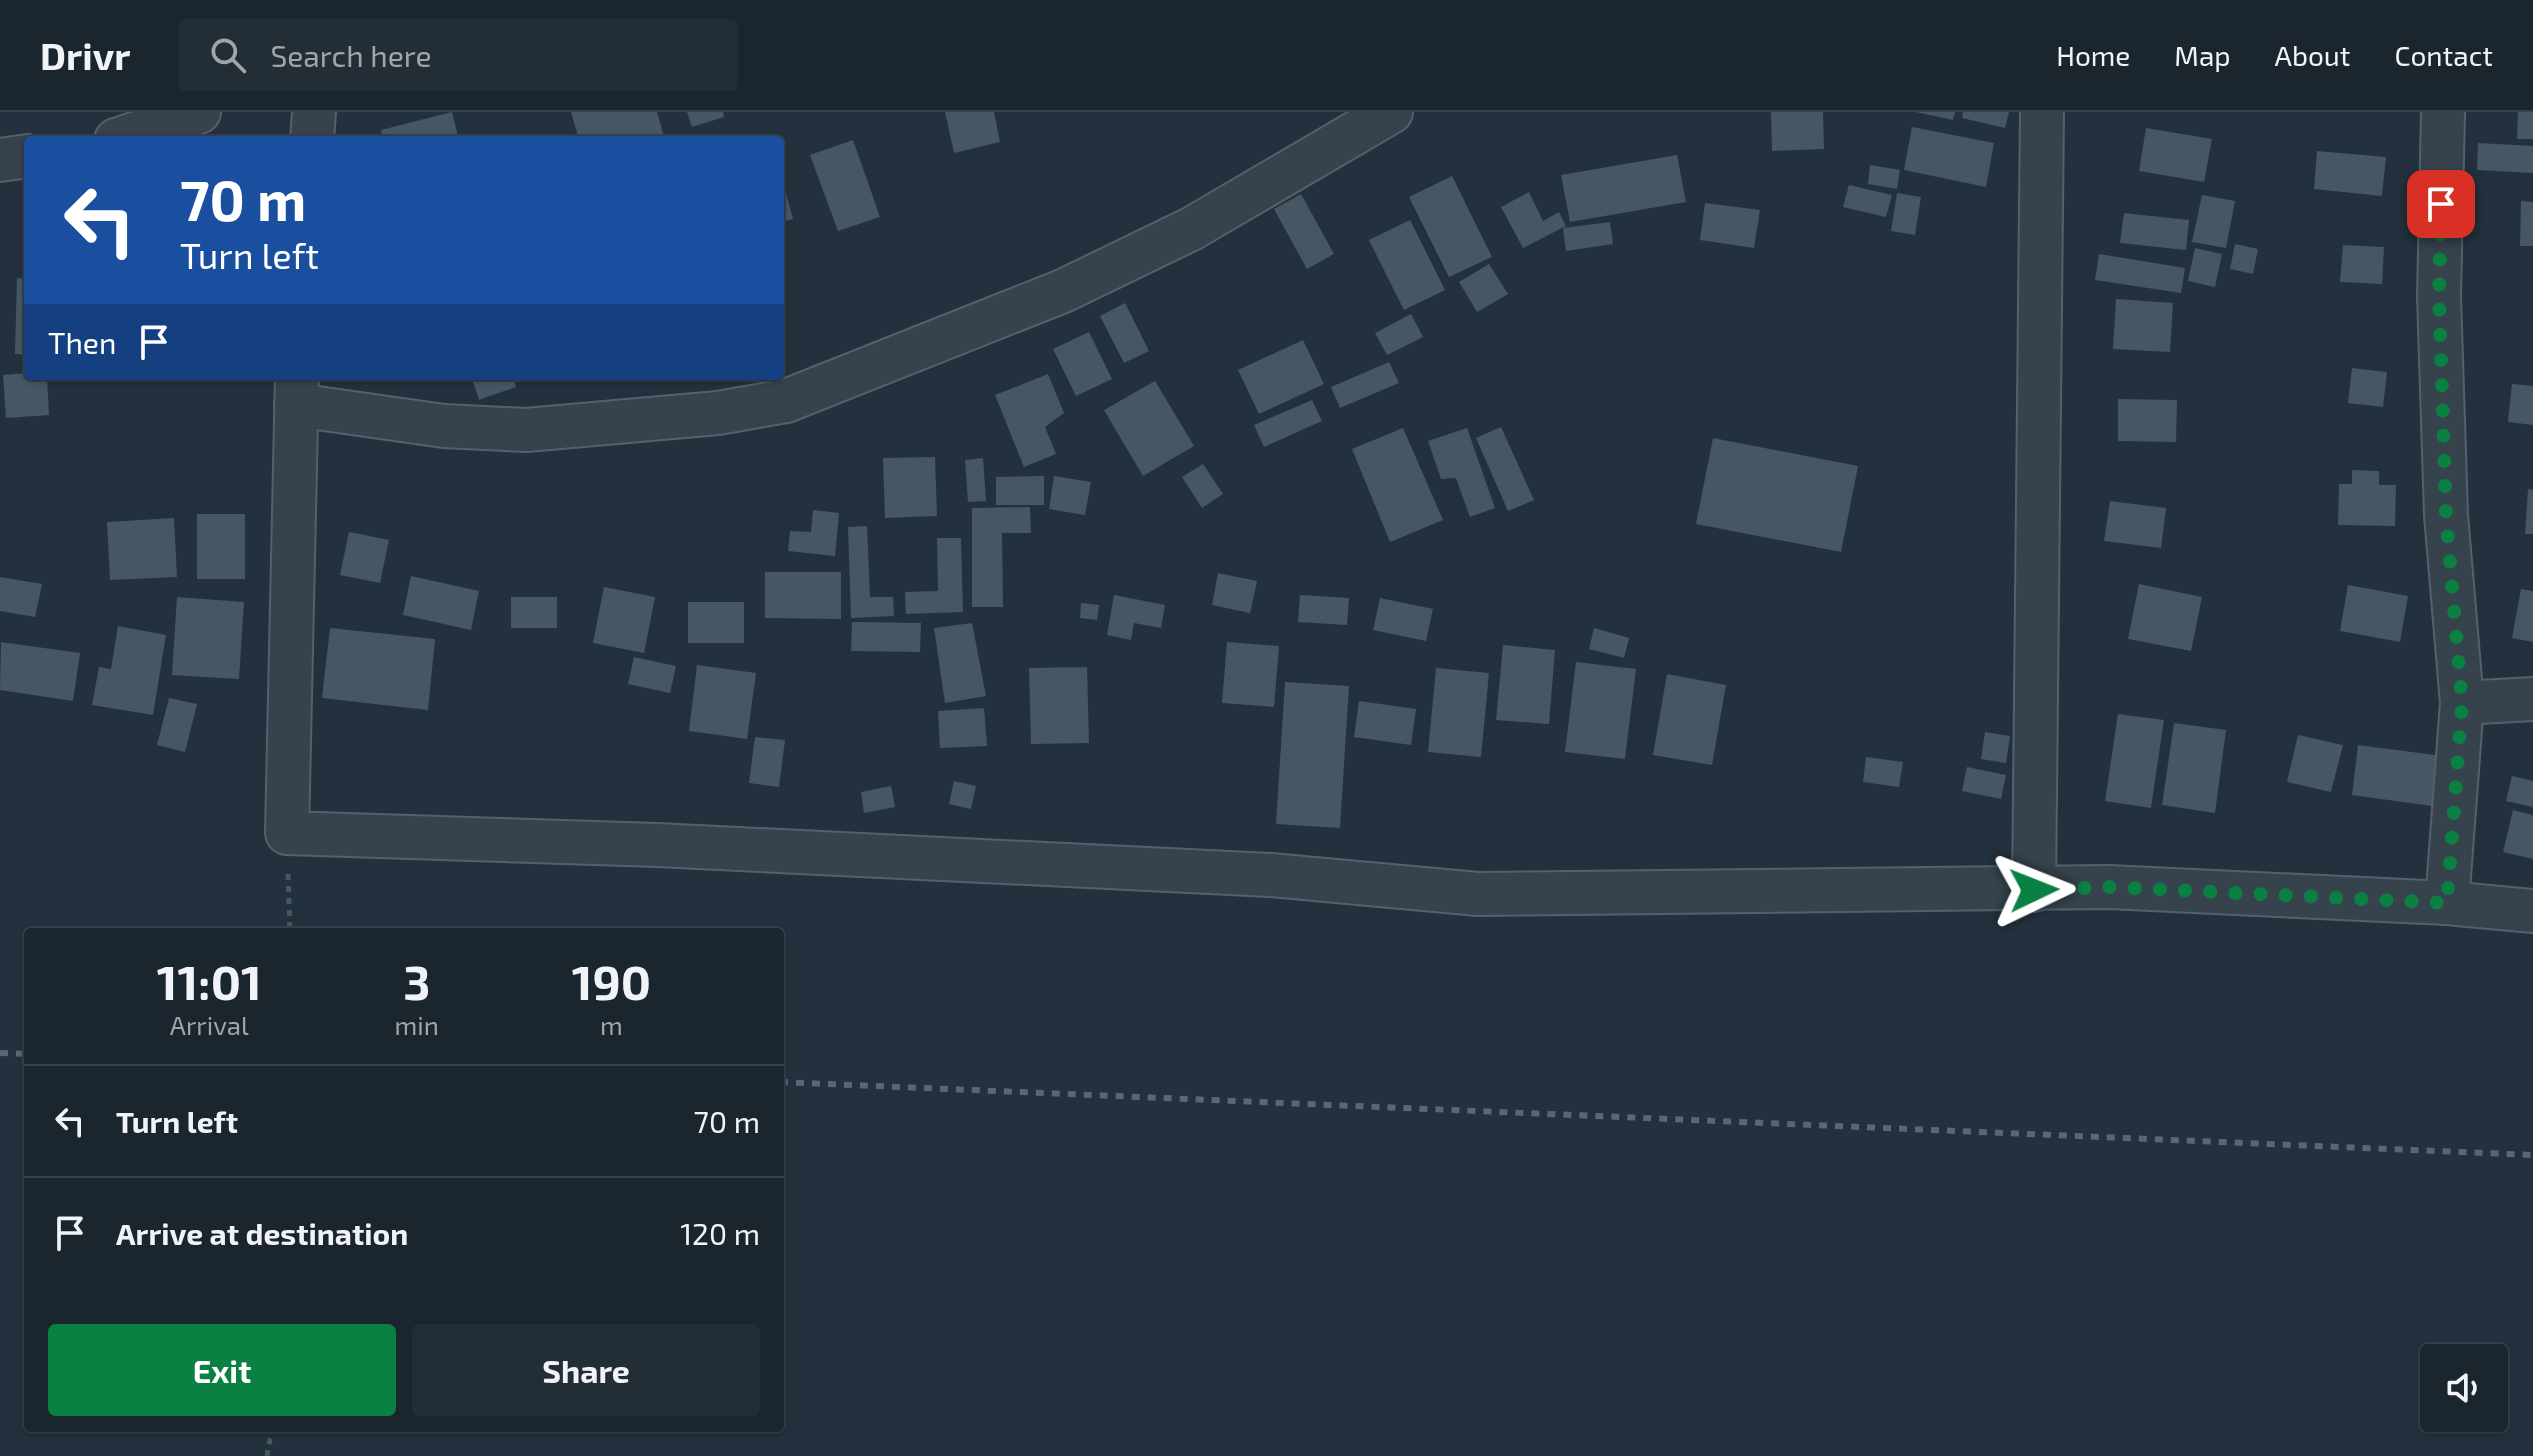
<!DOCTYPE html>
<style>
:root{--surface:#1a252e;--page:#232d36;--text:#f1f3f6;--muted:#9fa5aa;--line:#38424a;--accent:#0b8043}
body{margin:0;font-family:"Exo 2",sans-serif;background:var(--page);color:var(--text);height:100vh;display:flex;flex-direction:column;font-size:30px;white-space:nowrap}
*{box-sizing:border-box;margin:0}
p{font-size:26px;color:var(--muted)}
.icon{flex:none;width:44px;height:44px;fill:none;stroke:currentColor;stroke-width:2;stroke-linecap:round;stroke-linejoin:round}
.map{position:relative;flex:1;overflow:hidden}
.details{position:absolute;left:24px;top:816px;width:760px;height:504px;display:flex;flex-direction:column;background:var(--surface);border-radius:8px;box-shadow:0 2px 6px #0004,0 0 0 2px var(--line)}
.details>*{flex:none}
.guide{position:absolute;left:24px;top:24px;width:760px;height:244px;border-radius:8px;box-shadow:0 2px 6px #0004,0 0 0 2px var(--line);background:#1a4fa0;color:#fff;overflow:hidden}
.controls{position:absolute;left:2420px;top:1232px;display:grid;gap:16px}
.controls a{display:grid;place-items:center;width:88px;height:88px;border-radius:8px;background:var(--surface);box-shadow:0 2px 6px #0004,0 0 0 2px var(--line);font-size:40px}
.pin{position:absolute;display:grid;place-items:center;width:68px;height:68px;color:#fff;margin:-34px;border-radius:16px;box-shadow:0 4px 12px #0006}
.me{position:absolute;width:88px;margin:-44px;rotate:88deg;stroke-linejoin:round;filter:drop-shadow(0 0 6px #0008)}
.turn{display:flex;align-items:center;gap:28px;height:168px;padding:0 24px;font-size:36px}
.turn .icon{width:104px;height:104px;stroke-width:2.5}
.turn b{display:block;font-size:56px;line-height:68px}
.then{display:flex;align-items:center;height:76px;padding:0 24px;background:#0003;gap:16px;font-size:30px}
.eta{display:flex;justify-content:space-evenly;align-items:center;height:136px;text-align:center}
.eta b{font-size:48px;font-weight:700;line-height:56px}
.action{display:flex;gap:16px;margin-top:auto;padding:16px 24px}
.action a{flex:1;height:92px;border-radius:8px;background:var(--accent);color:#fff;font-size:32px;font-weight:700;line-height:92px;text-align:center}
.action a+a{background:var(--page);color:var(--text)}
ul{padding:0;list-style:none}
li{display:flex;align-items:center;gap:24px;height:112px;padding:0 24px;border-top:2px solid var(--line)}
li div{flex:1}
li b{display:block;font-size:30px}
li em{font-style:normal}
header{display:flex;align-items:center;gap:48px;box-sizing:border-box;height:112px;padding:0 40px;background:var(--surface);border-bottom:2px solid var(--line)}
header strong{font-size:38px}
nav{display:flex;gap:44px;margin-inline-start:auto;font-size:28px}
.search{width:560px;height:72px;background:var(--page);display:flex;align-items:center;gap:20px;box-sizing:border-box;padding:0 28px;border-radius:8px;color:var(--muted);font-size:30px}
.map>svg:first-child{display:block}
</style>
<header>
<strong>Drivr</strong>
<div class="search"><svg class="icon" aria-label="search" viewBox="0 0 24 24"><circle cx="10" cy="10" r="6"/><path d="M15 15l6 6"/></svg>Search here</div>
<nav><a>Home</a><a>Map</a><a>About</a><a>Contact</a></nav>
</header>
<div class="map">
<svg width="2533" height="1344" viewBox="0 0 2533 1344">
<rect width="100%" height="100%" fill="#22313d"/>
<g fill="#465763">
<path d="M452,0L459,28H384L381,18Z"/>
<path d="M571,0H657L665,28H579Z"/>
<path d="M687,0H723L724,5L692,15Z"/>
<path d="M945,0H994L1000,30L954,41Z"/>
<path d="M1771,0H1823L1824,37L1772,39Z"/>
<path d="M1916,0H1955L1953,8Z"/>
<path d="M1963,0H2009L2005,16L1962,6Z"/>
<path d="M2518,0H2533V27H2517Z"/>
<path d="M1912,15L1994,31L1986,75L1904,58Z"/>
<path d="M2146,16L2212,27L2204,70L2139,59Z"/>
<path d="M853,28L880,105L838,119L810,43Z"/>
<path d="M2478,31L2533,34V61L2477,58Z"/>
<path d="M2317,39L2386,45L2382,84L2314,77Z"/>
<path d="M1677,43L1686,90L1570,110L1561,63Z"/>
<path d="M1870,53L1900,58L1897,77L1868,72Z"/>
<path d="M780,60L793,107L780,110Z"/>
<path d="M1452,64L1492,145L1449,165L1409,85Z"/>
<path d="M1849,73L1892,83L1886,105L1843,95Z"/>
<path d="M1529,80L1543,109L1559,100L1566,114L1523,136L1501,95Z"/>
<path d="M1897,81L1921,85L1915,123L1891,119Z"/>
<path d="M1301,82L1334,142L1307,157L1274,97Z"/>
<path d="M2202,83L2235,89L2226,136L2192,130Z"/>
<path d="M2521,89L2533,90V134H2520Z"/>
<path d="M1705,91L1760,98L1754,136L1700,128Z"/>
<path d="M2124,101L2189,108L2186,138L2120,131Z"/>
<path d="M1410,108L1445,178L1404,198L1369,128Z"/>
<path d="M1610,110L1613,132L1566,139L1563,116Z"/>
<path d="M2235,132L2258,137L2253,162L2230,157Z"/>
<path d="M2343,133L2384,135L2382,172L2340,170Z"/>
<path d="M2195,136L2222,142L2215,175L2188,169Z"/>
<path d="M2099,142L2185,156L2181,181L2095,168Z"/>
<path d="M1489,152L1508,182L1477,200L1459,170Z"/>
<path d="M17,166L28,167V243L15,242Z"/>
<path d="M2116,187L2173,191L2170,240L2113,237Z"/>
<path d="M1125,191L1149,239L1124,251L1100,204Z"/>
<path d="M1411,202L1423,225L1387,243L1375,221Z"/>
<path d="M1089,220L1112,267L1076,284L1053,237Z"/>
<path d="M1303,228L1324,272L1259,302L1238,258Z"/>
<path d="M1389,250L1399,271L1340,296L1331,275Z"/>
<path d="M2352,256L2387,260L2383,295L2348,291Z"/>
<path d="M28,261L47,264L49,303L6,306L3,263Z"/>
<path d="M1048,262L1064,301L1045,315L1056,342L1024,355L995,283Z"/>
<path d="M471,264H513L516,275L479,288Z"/>
<path d="M1155,269L1194,334L1143,364L1104,298Z"/>
<path d="M2512,272L2533,274V313L2508,310Z"/>
<path d="M2118,287L2177,288L2176,330L2118,329Z"/>
<path d="M1312,288L1322,309L1264,335L1254,313Z"/>
<path d="M1501,315L1534,388L1508,399L1476,326Z"/>
<path d="M1403,316L1443,408L1390,430L1352,337Z"/>
<path d="M1467,316L1495,396L1470,405L1456,366L1441,367L1428,329Z"/>
<path d="M1713,326L1858,354L1841,440L1696,412Z"/>
<path d="M935,345L937,404L885,406L883,346Z"/>
<path d="M983,346L986,389L968,390L965,348Z"/>
<path d="M1203,352L1223,382L1202,396L1182,365Z"/>
<path d="M2352,358L2379,359V373H2396L2395,414L2338,413L2339,372H2352Z"/>
<path d="M1044,364V393H996V365Z"/>
<path d="M1054,364L1091,370L1085,403L1049,397Z"/>
<path d="M2528,377L2533,378V422H2525Z"/>
<path d="M2110,389L2166,396L2161,436L2104,429Z"/>
<path d="M1030,395L1031,421H1002L1003,495H972V396Z"/>
<path d="M813,398L839,401L835,444L788,439L790,419L811,420Z"/>
<rect x="197" y="402" width="48" height="65"/>
<path d="M174,406L177,465L110,468L107,410Z"/>
<path d="M867,414L870,485H893L894,504L851,506L848,415Z"/>
<path d="M349,420L389,428L380,471L340,463Z"/>
<path d="M937,426H961L963,500L906,502L905,480L938,479Z"/>
<path d="M765,460H841V507L765,506Z"/>
<path d="M1218,461L1257,469L1250,501L1212,493Z"/>
<path d="M411,464L479,479L471,518L403,503Z"/>
<path d="M0,465L42,472L35,505L0,499Z"/>
<path d="M2139,472L2202,485L2191,539L2128,527Z"/>
<path d="M2348,473L2408,484L2400,530L2340,519Z"/>
<path d="M604,475L655,485L644,541L593,531Z"/>
<path d="M2521,477L2533,479V530L2512,526Z"/>
<path d="M1114,483L1165,493L1161,516L1134,511L1131,528L1107,523Z"/>
<path d="M1300,483L1349,486L1347,513L1298,510Z"/>
<path d="M177,485L244,490L239,567L172,563Z"/>
<rect x="511" y="485" width="46" height="31"/>
<path d="M1380,486L1433,497L1426,529L1373,518Z"/>
<rect x="688" y="490" width="56" height="41"/>
<path d="M1081,491L1099,493L1097,508L1080,506Z"/>
<path d="M852,510L921,511L920,540L851,539Z"/>
<path d="M972,511L986,584L945,591L934,516Z"/>
<path d="M118,514L166,523L153,603L92,593L99,555L111,557Z"/>
<path d="M330,516L435,527L428,598L322,586Z"/>
<path d="M1594,516L1629,526L1624,546L1589,537Z"/>
<path d="M1,530L80,541L73,589L0,578Z"/>
<path d="M1227,530L1279,534L1274,595L1222,591Z"/>
<path d="M1503,533L1555,538L1549,612L1496,608Z"/>
<path d="M634,545L676,554L670,581L628,572Z"/>
<path d="M1576,550L1636,557L1625,647L1565,640Z"/>
<path d="M697,553L756,561L747,627L689,619Z"/>
<path d="M1087,555L1089,631L1031,632L1029,556Z"/>
<path d="M1436,556L1489,561L1481,645L1428,640Z"/>
<path d="M1667,562L1726,573L1712,653L1653,643Z"/>
<path d="M1285,570L1349,574L1340,716L1276,712Z"/>
<path d="M169,586L197,592L185,640L157,633Z"/>
<path d="M1359,589L1416,597L1411,633L1354,625Z"/>
<path d="M984,596L987,634L940,636L938,599Z"/>
<path d="M2118,602L2164,608L2151,696L2105,689Z"/>
<path d="M2174,611L2226,618L2215,701L2162,693Z"/>
<path d="M1985,620L2010,624L2006,651L1981,647Z"/>
<path d="M2298,623L2343,633L2331,680L2287,670Z"/>
<path d="M755,625L785,628L779,675L749,671Z"/>
<path d="M2358,633L2450,645L2445,681L2434,679L2432,694L2352,683Z"/>
<path d="M1866,645L1903,650L1899,675L1863,670Z"/>
<path d="M1967,655L2006,663L2001,687L1962,679Z"/>
<path d="M2512,664L2533,669V695L2506,689Z"/>
<path d="M954,669L976,674L971,697L949,692Z"/>
<path d="M891,674L895,695L864,701L861,680Z"/>
<path d="M2513,698L2533,703V747L2503,740Z"/>
</g>
<g fill="none" stroke-linecap="round" stroke-linejoin="round">
<defs>
<g id="street">
<path d="M2443,0L2439,184L2446,403L2462,591L2447,791"/>
<path d="M116,28L199,0"/>
<path d="M312,28L314,0"/>
<path d="M0,48L28,44"/>
<path d="M297,264L287,721L657,733L1270,763L1478,782L2109,775L2447,791L2533,799"/>
<path d="M296,293L444,314L526,318L718,301L786,289L1063,179L1191,117L1391,0"/>
<path d="M2462,591L2533,587"/>
<path d="M2034,778L2042,0"/>
</g>
</defs>
<use href="#street" stroke="#54616b" stroke-width="46"/>
<g stroke="#425a5a" stroke-width="5" stroke-dasharray="6 6" stroke-linecap="butt">
<path d="M288,762L290,820"/>
<path d="M267,1344L272,1316"/>
</g>
<use href="#street" stroke="#36434d" stroke-width="42"/>
<g stroke="#586774" stroke-width="6" stroke-dasharray="8 8" stroke-linecap="butt">
<path d="M0,941L28,942"/>
<path d="M780,970L2533,1043"/>
</g>
</g>
<g fill="none" stroke-linecap="round" stroke-linejoin="round">
<path stroke="#0b8043" stroke-width="14" stroke-dasharray="0 25.2" d="M2034,778L2109,775L2447,791L2462,591L2446,403L2439,184L2441,92"/>
</g>
</svg>
<div class="controls">
<a><svg class="icon" aria-label="sound" viewBox="0 0 24 24"><path d="M4 9h4l5-4v14l-5-4H4zM17 9q2 3 0 6"/></svg></a>
</div>
<div class="pin" style="left:2441px;top:92px;background:#d93025"><svg class="icon" aria-label="arrive" viewBox="0 0 24 24"><path d="M6 21V4h12l-3 4 3 4H6"/></svg></div>
<svg class="me" style="left:2034px;top:778px" viewBox="-20 -20 40 40"><path d="M0-17L14 15 0 8-14 15z" fill="#0b8043" stroke="#fff" stroke-width="4"/></svg>
<div class="guide">
<div class="turn"><svg class="icon" aria-label="left" viewBox="0 0 24 24"><path d="M17 20v-9H6M10 6l-5 5 5 5"/></svg><div><b>70 m</b>Turn left</div></div>
<div class="then">Then<svg class="icon" aria-label="arrive" viewBox="0 0 24 24"><path d="M6 21V4h12l-3 4 3 4H6"/></svg></div>
</div>
<section class="details">
<div class="eta">
<div><b>11:01</b><p>Arrival</p></div>
<div><b>3</b><p>min</p></div>
<div><b>190</b><p>m</p></div>
</div>
<ul>
<li><svg class="icon" aria-label="left" viewBox="0 0 24 24"><path d="M17 20v-9H6M10 6l-5 5 5 5"/></svg><div><b>Turn left</b></div><em>70 m</em></li>
<li><svg class="icon" aria-label="arrive" viewBox="0 0 24 24"><path d="M6 21V4h12l-3 4 3 4H6"/></svg><div><b>Arrive at destination</b></div><em>120 m</em></li>
</ul>
<div class="action"><a>Exit</a><a>Share</a></div>
</section>
</div>
